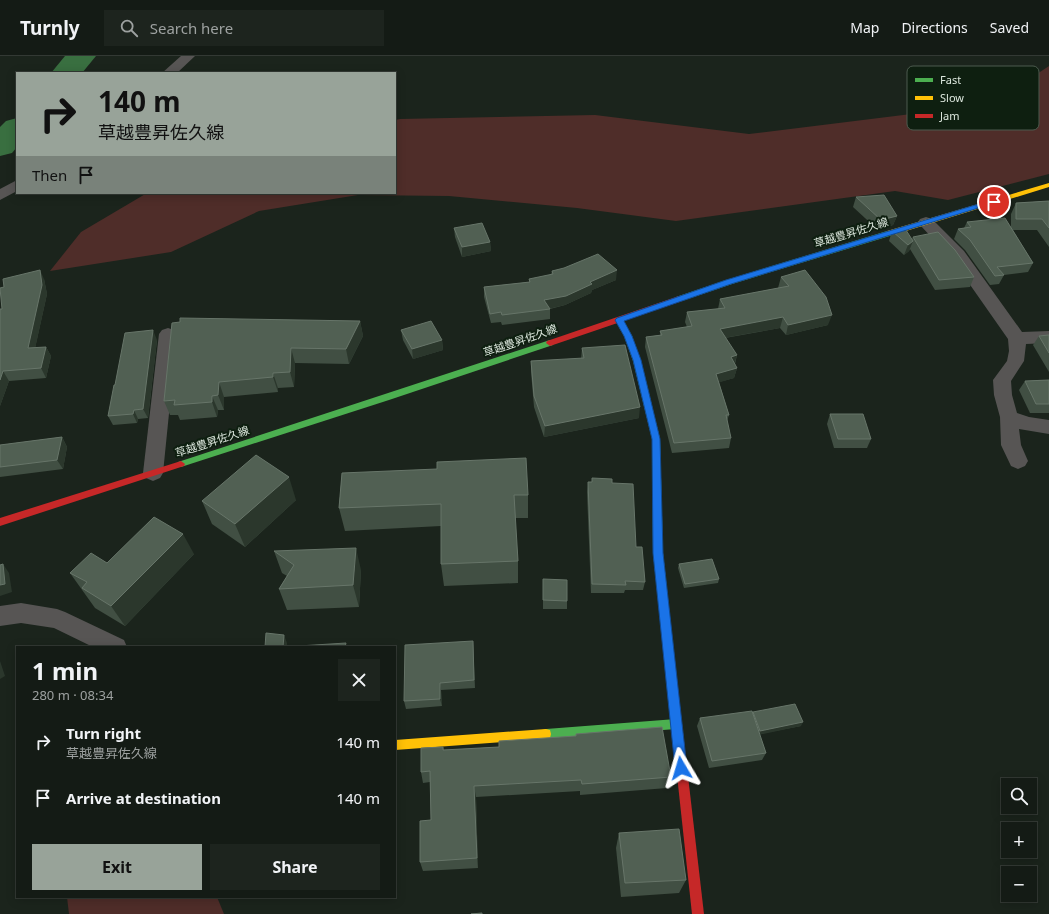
<!DOCTYPE html>
<meta charset="utf-8">
<style>
:root{--surface:#141b15;--page:#1d241e;--text:#f1f3f6;--muted:#9da1a0;--line:#333934;--accent:#98a399}
body{margin:0;font-family:"Noto Sans","Noto Sans JP",sans-serif;background:var(--page);color:var(--text);height:100vh;display:flex;flex-direction:column;font-size:15px;white-space:nowrap}
*{box-sizing:border-box;margin:0}
p{font-size:13px;color:var(--muted)}
.icon{flex:none;width:22px;height:22px;fill:none;stroke:currentColor;stroke-width:2;stroke-linecap:round;stroke-linejoin:round}
.map{position:relative;flex:1;overflow:hidden}
.side{position:absolute;left:16px;top:590px;width:380px;height:252px;display:flex;flex-direction:column;background:var(--surface);border-radius:0px;box-shadow:0 2px 10px #0003,0 0 0 1px var(--line)}
.side>*{flex:none}
.banner{position:absolute;left:16px;top:16px;width:380px;height:122px;border-radius:0px;box-shadow:0 2px 10px #0003,0 0 0 1px var(--line);background:#98a399;color:#111;overflow:hidden}
.controls{position:absolute;left:1001px;top:722px;display:grid;gap:8px}
.controls a{display:grid;place-items:center;width:36px;height:36px;border-radius:0px;background:var(--surface);box-shadow:0 2px 10px #0003,0 0 0 1px var(--line);font-size:20px}
.pin{position:absolute;display:grid;place-items:center;width:34px;height:34px;color:#fff;margin:-17px;border:2px solid #fff;border-radius:50%;box-shadow:0 1px 4px #0007}
.me{position:absolute;width:44px;margin:-22px;rotate:353deg;stroke-linejoin:round;filter:drop-shadow(0 0 3px #0008)}
.turn{display:flex;align-items:center;gap:14px;height:84px;padding:0 16px;font-size:18px}
.turn .icon{width:52px;height:52px;stroke-width:2.5}
.turn b{display:block;font-size:28px;line-height:34px}
.then{display:flex;align-items:center;height:38px;padding:0 16px;background:#0003;gap:8px;font-size:15px}
.round{display:grid;place-items:center;flex:none;width:42px;height:42px;border-radius:0px;background:var(--page)}
.head{display:flex;align-items:center;justify-content:space-between;height:68px;padding:0 16px}
h1{font-size:24px;font-weight:700;line-height:30px}
.cta{display:flex;gap:8px;margin-top:auto;padding:8px 16px}
.cta a{flex:1;height:46px;border-radius:0px;background:var(--accent);color:#111;font-size:16px;font-weight:700;line-height:46px;text-align:center}
.cta a+a{background:var(--page);color:var(--text)}
ul{padding:0;list-style:none}
li{display:flex;align-items:center;gap:12px;height:56px;padding:0 16px}
li div{flex:1}
li b{display:block;font-size:15px}
li em{font-style:normal}
header{display:flex;align-items:center;gap:24px;box-sizing:border-box;height:56px;padding:0 20px;background:var(--surface);border-bottom:1px solid var(--line)}
header strong{font-size:19px}
nav{display:flex;gap:22px;margin-inline-start:auto;font-size:14px}
.search{width:280px;height:36px;background:var(--page);display:flex;align-items:center;gap:10px;box-sizing:border-box;padding:0 14px;border-radius:0px;color:var(--muted);font-size:15px}
.map>svg:first-child{display:block}
</style>
<header>
<strong>Turnly</strong>
<div class="search"><svg class="icon" aria-label="search" viewBox="0 0 24 24"><circle cx="10" cy="10" r="6"/><path d="M15 15l6 6"/></svg>Search here</div>
<nav><a>Map</a><a>Directions</a><a>Saved</a></nav>
</header>
<div class="map">
<svg width="1049" height="858" viewBox="0 0 1049 858">
<rect width="100%" height="100%" fill="#1b241c"/>
<g fill="#4f2d29">
<path d="M1049,10V118L948,144L895,135L676,165L577,152L449,140L358,139L259,155L171,196L50,215L81,176L147,137H395V64L400,63L595,59L749,78L992,48Z"/>
<path d="M67,841H217L224,858H69Z"/>
</g>
<g fill="none" stroke-linecap="round" stroke-linejoin="round">
<g fill="#396f40" fill-rule="evenodd">
<path d="M65,0H96L82,17H51Z"/>
<path d="M17,62V91L12,97L0,100V71L6,65Z"/>
</g>
<g fill="#575554" fill-rule="evenodd">
<path d="M181,0H195L177,17H162Z"/>
<path d="M17,124V135L0,144V133Z"/>
<path d="M926,161L932,163L964,195L1022,276L1049,275V287L1026,288L1024,305L1011,325L1012,339L1017,357L1029,361L1049,364V378L1019,373L1021,389L1028,405L1025,410L1018,413L1011,410L1001,389L1000,361L994,339L993,324L1007,305L1009,295L1008,283L952,203L920,169L918,166L920,163Z"/>
<path d="M168,272L174,274L177,278L163,417L160,422L153,425L146,422L143,417L159,278L162,274Z"/>
<path d="M21,547L57,553L65,556L124,584L127,591H93L54,572L21,567L0,570V550Z"/>
</g>
<g fill="#4caf50" fill-rule="evenodd">
<path d="M887,175H890L894,177L893,179L732,228L682,245H676L675,243L676,241L726,224Z"/>
<path d="M619,261L622,262L632,280L641,305L660,383L663,497L675,608L674,611L670,613L666,611L665,608L653,497L652,383L633,305L624,280L615,264Z"/>
<path d="M550,284L553,285L554,287L553,289L389,344L181,411L177,408L178,406Z"/>
<path d="M676,663L680,664L681,668L680,672L676,673L546,683L542,682L541,678L542,674L546,673Z"/>
</g>
<g fill="#ffc107" fill-rule="evenodd">
<path d="M1049,127V131L893,179H890L886,177L887,175Z"/>
<path d="M546,673L550,674L551,678L550,682L546,683L395,694V684Z"/>
</g>
<g fill="#c62828" fill-rule="evenodd">
<path d="M679,240L682,241V245L553,289L550,290L546,287L547,285Z"/>
<path d="M181,405L185,408L184,410L0,470V462Z"/>
<path d="M670,603L674,605L675,608L704,858H692L665,608L666,605Z"/>
</g>
</g>
<g fill="#414f43">
<path d="M856,141L897,160L893,169L878,174L853,151Z"/>
<path d="M1049,145V191L1037,174H1013L1033,207L1028,216L1004,219L999,228L990,229L965,194L954,183L958,173L964,172L967,166L1011,171V158L1016,147Z"/>
<path d="M454,172L490,186L491,195L462,201L455,181Z"/>
<path d="M892,175L912,183L913,181L974,221L970,231L935,234L910,193L909,195L904,199L889,185Z"/>
<path d="M552,215L616,224L592,234L591,237L565,249L550,253V263L502,269L501,266L491,267L484,241V231L529,226V223L551,219Z"/>
<path d="M781,221L828,269L786,279L780,272L725,282L737,299L735,308L737,312L734,322L719,326L729,359L727,365L731,382L729,392L672,397L645,291L646,281L660,279V275L687,271L685,266L687,256L718,253L720,243L779,232H778Z"/>
<path d="M44,223L47,238L35,292L46,291L51,300L46,322L9,325L0,350V253H2Z"/>
<path d="M360,265L363,280L349,308L295,307L294,331L278,332V336L224,341V354H218L217,361L180,364L178,359H170L164,345L172,267Z"/>
<path d="M401,274L442,284L443,294L413,303L403,284Z"/>
<path d="M1049,279V316L1033,289L1039,280Z"/>
<path d="M157,284L148,362L138,363L137,367L113,369L108,360L115,329Z"/>
<path d="M582,292L639,362L544,381L534,351L531,316V305L581,303Z"/>
<path d="M1049,324V357H1030L1019,334L1025,325Z"/>
<path d="M830,358L871,383L867,392H834L827,368Z"/>
<path d="M62,381L67,391L63,413L0,421V389Z"/>
<path d="M342,417L528,439V462H515L518,505V527L444,530L441,508V470L345,475L339,452Z"/>
<path d="M592,422L612,427L636,491L645,526L643,534H625L624,537H591L587,436L588,426H592Z"/>
<path d="M296,444L245,491L212,468L202,445Z"/>
<path d="M274,495L361,514L359,551L287,554L279,533L287,520L282,517Z"/>
<path d="M194,498L125,570L95,552L70,517L107,507Z"/>
<path d="M679,508L719,523L718,527L684,532L678,512Z"/>
<path d="M543,523L567,545V553H543Z"/>
<path d="M473,585L475,632L441,634L442,650L406,653L404,645Z"/>
<path d="M753,656L801,670L759,678L766,697L762,704L709,712L697,670L700,662L752,657Z"/>
<path d="M576,678L671,721L667,732L580,739V735L476,741L478,812L423,815L420,806L431,764L430,726L423,727L421,716L443,691L444,694L499,691L576,680Z"/>
<path d="M619,777L686,824L679,837L621,841L616,792Z"/>
</g>
<g fill="#2b372c">
<path d="M897,160L893,169L878,174L881,164Z"/>
<path d="M913,185L909,195L904,199L908,189Z"/>
<path d="M490,186L491,195L462,201V191Z"/>
<path d="M40,214L44,223L47,238L33,302L28,292Z"/>
<path d="M617,214L616,224L592,234L591,237L565,249L544,254V244Z"/>
<path d="M832,259L828,269L786,279L788,269Z"/>
<path d="M783,261L780,272L718,283L720,273Z"/>
<path d="M360,265L363,280L349,308L346,293Z"/>
<path d="M153,274L157,284L148,362L143,353Z"/>
<path d="M442,284L443,294L413,303L412,293Z"/>
<path d="M46,291L51,300L46,322L41,312Z"/>
<path d="M291,292L295,307L294,331L290,316Z"/>
<path d="M737,299L734,309L731,301Z"/>
<path d="M737,312L734,322L714,328L716,318Z"/>
<path d="M3,315L9,325L0,350V324Z"/>
<path d="M273,317L278,332V336L273,321Z"/>
<path d="M219,326L224,341V354L218,339Z"/>
<path d="M212,340L218,354L217,361L212,346Z"/>
<path d="M640,351L639,362L544,381L545,370Z"/>
<path d="M134,354L138,363L137,367L133,358Z"/>
<path d="M62,381L67,391L63,413L57,404Z"/>
<path d="M289,421L296,444L245,491L235,468Z"/>
<path d="M183,478L194,498L125,570L111,550Z"/>
<path d="M356,492L361,514L359,551L353,529Z"/>
<path d="M3,508L9,517L12,536L0,540V529Z"/>
<path d="M284,579L287,587V591H283Z"/>
<path d="M0,605L5,620L0,623Z"/>
<path d="M440,627L441,634L442,650L440,643Z"/>
<path d="M803,666L801,670L758,679L760,675Z"/>
<path d="M474,730L476,741L478,812L477,802Z"/>
</g>
<g fill="#516053" stroke="#677569">
<path d="M884,139L897,160L881,164L856,141Z"/>
<path d="M1049,145V172L1042,163H1016V147Z"/>
<path d="M1005,162L1033,207L997,211L1004,219L995,220L970,184L958,173L971,171L967,166Z"/>
<path d="M482,167L490,186L462,191L454,172Z"/>
<path d="M904,171L913,185L908,189L892,175Z"/>
<path d="M938,176L955,194L974,221L939,224L913,181Z"/>
<path d="M598,198L617,214L590,226L592,228L566,240L544,244L550,253L502,259L501,256L490,258L484,231L530,226L529,223L553,218L552,215L564,212Z"/>
<path d="M40,214L42,229L28,292L46,291L41,312L3,315L0,324V253H2L0,232L4,231L3,223Z"/>
<path d="M805,214L826,241L832,259L788,269L783,261L720,273L737,299L731,301L737,312L716,318L729,359H726L731,382L674,387L646,281L662,279L660,275L692,270L687,256L725,252L720,243L789,230L781,221Z"/>
<path d="M180,262L360,265L346,293L291,292L290,316L273,317V321L219,326L218,339L212,340V346L174,349L175,344L164,345L172,267L180,266Z"/>
<path d="M431,265L442,284L412,293L401,274Z"/>
<path d="M153,274L143,353L134,354L133,358L108,360L114,329H115L125,277Z"/>
<path d="M1049,279V297L1039,280Z"/>
<path d="M625,289L640,351L545,370L534,340L531,305L584,302L582,292Z"/>
<path d="M1049,324V348H1036L1025,325Z"/>
<path d="M830,358H863L871,383H838Z"/>
<path d="M62,381L57,404L0,411V389Z"/>
<path d="M256,399L289,421L235,468L202,445Z"/>
<path d="M526,402L528,439H514L518,505L441,508V448L339,452L342,417L437,413V406Z"/>
<path d="M592,422L612,423V427L633,428L636,491H642L645,526L625,525L626,529L592,528L588,426H592Z"/>
<path d="M154,461L183,478L111,550L82,532L87,526L70,517L91,497L107,507Z"/>
<path d="M356,492L353,529L279,533L294,509L274,495Z"/>
<path d="M712,503L719,523L685,528L679,508Z"/>
<path d="M3,508L5,528L0,529V509Z"/>
<path d="M543,523L567,524V545L543,544Z"/>
<path d="M266,577L284,579L283,591L346,587L345,591H265Z"/>
<path d="M473,585L474,624L440,627V643L404,645L405,589Z"/>
<path d="M795,648L803,666L760,675L753,656Z"/>
<path d="M752,655L766,697L712,705L700,662Z"/>
<path d="M662,671L671,721L582,728L581,724L474,730L477,802L420,806V765L431,764L430,715L421,716V692L443,691V694L499,691V685L576,680V678Z"/>
<path d="M679,773L686,824L625,827L619,777Z"/>
<path d="M482,857V858H471Z"/>
</g>
<path fill="#1a73e8" stroke="#114b97" d="M992,144L998,146L731,228L624,265L632,280L641,304L660,383L663,497L687,712L685,716L681,718L677,716L675,712L653,497L652,383L633,304L624,280L615,264L617,262L726,224Z"/>
<g text-anchor="middle" dominant-baseline="central" stroke-width="4" stroke-linejoin="round" paint-order="stroke">
<g font-size="11" fill="#dce7dd" stroke="#0e1f10">
<text transform="translate(851 176) rotate(-17)">草越豊昇佐久線</text>
<text transform="translate(520 284) rotate(-19)">草越豊昇佐久線</text>
<text transform="translate(212 385) rotate(-18)">草越豊昇佐久線</text>
</g>
</g>
<rect x="907" y="10" width="132" height="64" rx="6" fill="#0e1f10" stroke="#4c5b4e" stroke-width="1"/>
<rect x="915" y="22" width="18" height="4" fill="#4caf50"/>
<rect x="915" y="40" width="18" height="4" fill="#ffc107"/>
<rect x="915" y="58" width="18" height="4" fill="#c62828"/>
<g font-size="11" fill="#dce7dd">
<text x="940" y="28">Fast</text>
<text x="940" y="46">Slow</text>
<text x="940" y="64">Jam</text>
</g>
</svg>
<div class="controls">
<a><svg class="icon" aria-label="search" viewBox="0 0 24 24"><circle cx="10" cy="10" r="6"/><path d="M15 15l6 6"/></svg></a>
<a>+</a>
<a>−</a>
</div>
<div class="pin" style="left:994px;top:146px;background:#d93025"><svg class="icon" aria-label="arrive" viewBox="0 0 24 24"><path d="M6 21V4h12l-3 4 3 4H6"/></svg></div>
<svg class="me" style="left:681px;top:712px" viewBox="-20 -20 40 40"><path d="M0-17L14 15 0 8-14 15z" fill="#1a73e8" stroke="#fff" stroke-width="4"/></svg>
<div class="banner">
<div class="turn"><svg class="icon" aria-label="right" viewBox="0 0 24 24"><path d="M7 20v-9h11M14 6l5 5-5 5"/></svg><div><b>140 m</b>草越豊昇佐久線</div></div>
<div class="then">Then<svg class="icon" aria-label="arrive" viewBox="0 0 24 24"><path d="M6 21V4h12l-3 4 3 4H6"/></svg></div>
</div>
<section class="side">
<div class="head"><div><h1>1 min</h1><p>280 m · 08:34</p></div><a class="round"><svg class="icon" aria-label="close" viewBox="0 0 24 24"><path d="M6 6l12 12M18 6L6 18"/></svg></a></div>
<ul>
<li><svg class="icon" aria-label="right" viewBox="0 0 24 24"><path d="M7 20v-9h11M14 6l5 5-5 5"/></svg><div><b>Turn right</b><p>草越豊昇佐久線</p></div><em>140 m</em></li>
<li><svg class="icon" aria-label="arrive" viewBox="0 0 24 24"><path d="M6 21V4h12l-3 4 3 4H6"/></svg><div><b>Arrive at destination</b></div><em>140 m</em></li>
</ul>
<div class="cta"><a>Exit</a><a>Share</a></div>
</section>
</div>
